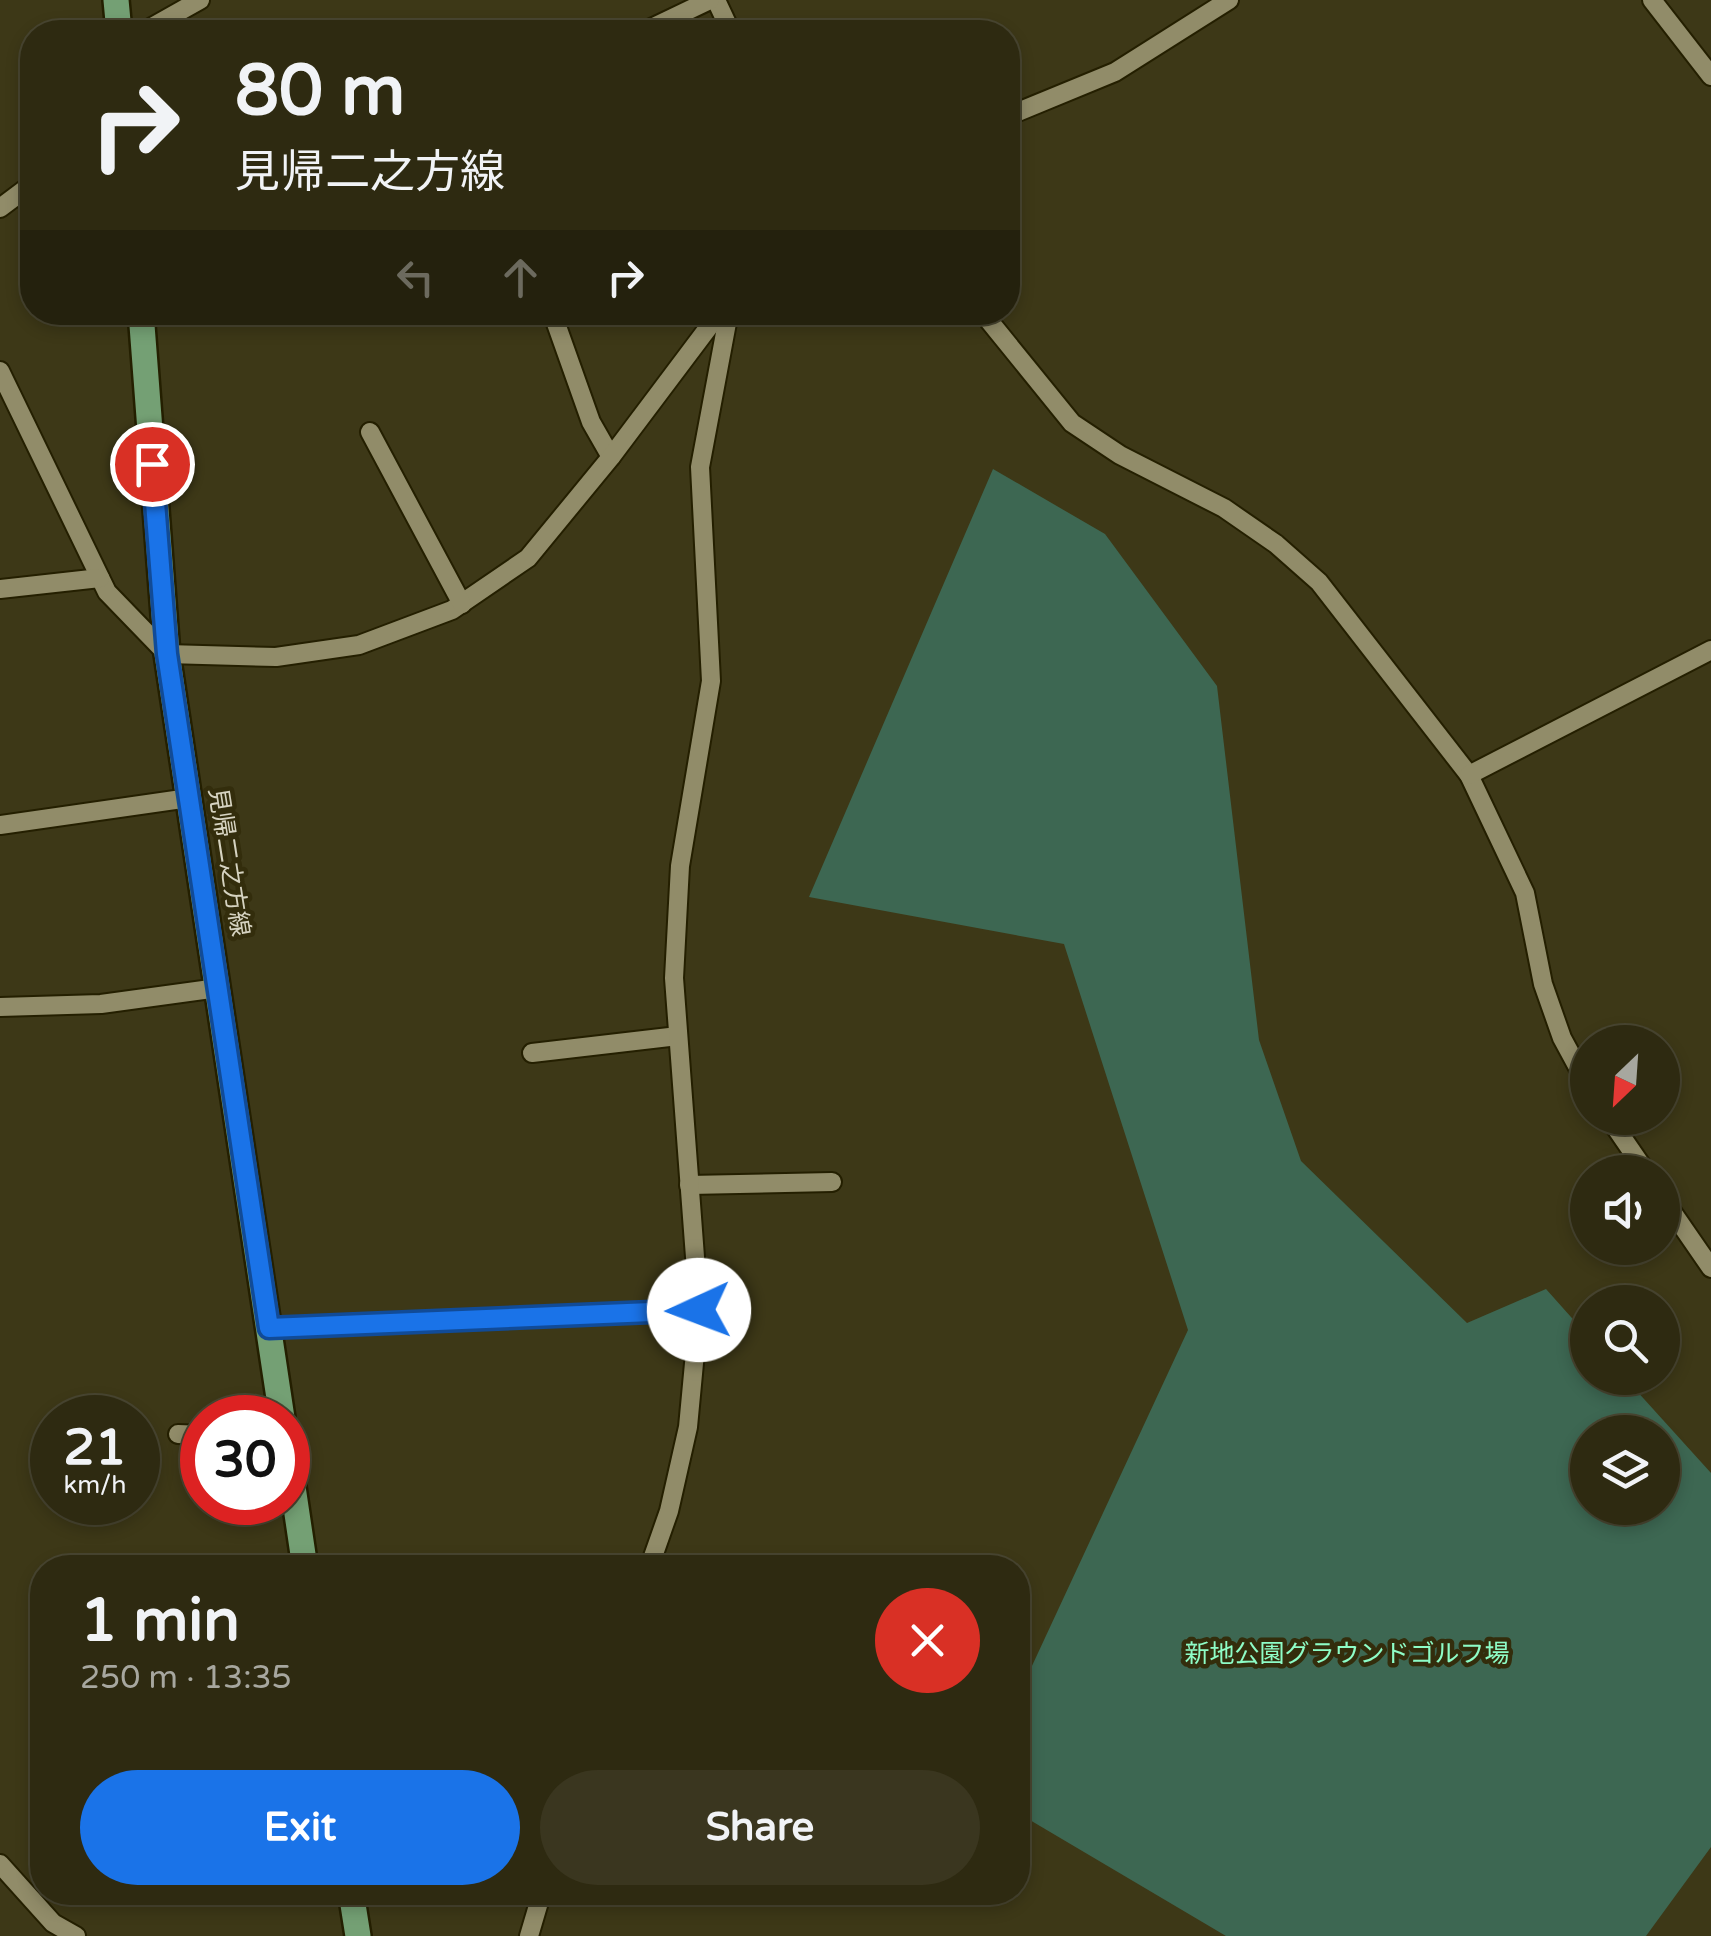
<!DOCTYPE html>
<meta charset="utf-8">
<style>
:root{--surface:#2e2a11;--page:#3a361f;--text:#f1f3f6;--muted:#a7a79f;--line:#494631;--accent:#1a73e8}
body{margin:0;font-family:"Varela Round","Noto Sans JP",sans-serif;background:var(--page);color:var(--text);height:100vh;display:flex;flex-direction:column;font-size:38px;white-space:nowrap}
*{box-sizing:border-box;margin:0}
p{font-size:32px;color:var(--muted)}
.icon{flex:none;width:55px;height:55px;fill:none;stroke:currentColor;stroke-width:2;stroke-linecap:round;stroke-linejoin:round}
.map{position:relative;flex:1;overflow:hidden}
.side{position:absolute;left:30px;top:1555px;width:1000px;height:350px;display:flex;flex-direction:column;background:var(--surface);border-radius:40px;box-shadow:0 5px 15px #0003,0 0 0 2px var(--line)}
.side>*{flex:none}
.top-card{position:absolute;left:20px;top:20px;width:1000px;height:305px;border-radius:40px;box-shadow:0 5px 15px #0003,0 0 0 2px var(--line);background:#2e2a11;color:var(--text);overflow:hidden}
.needle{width:65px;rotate:205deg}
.tools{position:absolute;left:1570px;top:1025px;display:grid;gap:20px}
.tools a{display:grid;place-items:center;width:110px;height:110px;border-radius:50%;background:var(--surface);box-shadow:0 5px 15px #0003,0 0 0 2px var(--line);font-size:50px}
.speed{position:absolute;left:30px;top:1395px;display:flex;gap:20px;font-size:50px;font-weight:700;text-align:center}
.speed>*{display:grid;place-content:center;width:130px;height:130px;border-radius:50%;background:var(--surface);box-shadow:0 5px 15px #0003,0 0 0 2px var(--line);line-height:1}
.speed small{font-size:25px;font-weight:400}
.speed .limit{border:15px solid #d22;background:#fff;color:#111}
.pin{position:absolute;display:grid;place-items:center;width:85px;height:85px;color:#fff;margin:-42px;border:5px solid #fff;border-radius:50%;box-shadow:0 2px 10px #0007}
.me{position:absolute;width:110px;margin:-55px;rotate:268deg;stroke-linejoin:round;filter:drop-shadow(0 0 8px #0008)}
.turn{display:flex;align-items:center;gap:35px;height:210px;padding:0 50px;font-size:45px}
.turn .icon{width:130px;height:130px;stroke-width:2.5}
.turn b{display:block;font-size:70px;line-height:85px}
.lanes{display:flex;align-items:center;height:95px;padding:0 50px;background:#0003;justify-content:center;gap:50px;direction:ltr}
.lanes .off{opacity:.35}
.round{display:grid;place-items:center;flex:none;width:105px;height:105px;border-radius:52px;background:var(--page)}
.overview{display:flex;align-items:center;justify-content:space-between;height:170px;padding:0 50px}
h1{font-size:60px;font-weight:700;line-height:75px}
.primary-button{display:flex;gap:20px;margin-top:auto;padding:20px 50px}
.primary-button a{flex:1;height:115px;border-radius:60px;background:var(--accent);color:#fff;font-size:40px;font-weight:700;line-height:115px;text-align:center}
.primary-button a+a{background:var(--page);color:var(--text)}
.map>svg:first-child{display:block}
</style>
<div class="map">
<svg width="1711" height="1936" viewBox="0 0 1711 1936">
<rect width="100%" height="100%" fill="#3d3817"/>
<path fill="#3d6752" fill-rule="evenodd" d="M993,469L1105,534L1217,686L1259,1040L1301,1161L1467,1323L1546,1289L1587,1335L1588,1378H1625L1711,1473V1847L1646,1936H1226L1018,1813V1696L1188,1330L1064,944L809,897ZM1588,1432H1662V1508H1588Z"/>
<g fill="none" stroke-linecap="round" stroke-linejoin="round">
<defs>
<g id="minor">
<path d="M716,0L731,32"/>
<path d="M1652,0L1711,76"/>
<path d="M143,32L200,0"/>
<path d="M643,32L710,0"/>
<path d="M1008,116L1115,72L1229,0"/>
<path d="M0,208L32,184"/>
<path d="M982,312L1072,423L1120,455L1224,508L1276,544L1319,582L1469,775L1525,893L1543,984L1562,1038L1588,1086"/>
<path d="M553,315L591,422L611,457"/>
<path d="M0,371L107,592L167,654L276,657L359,645L452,610L528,558L611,457L720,312"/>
<path d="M370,432L462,604"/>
<path d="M0,589L100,578"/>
<path d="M1469,775L1711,650"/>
<path d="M0,825L189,798"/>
<path d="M0,1007L101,1004L218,988"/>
<path d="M532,1053L678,1036"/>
<path d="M1609,1118L1646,1172"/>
<path d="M689,1185L832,1182"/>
<path d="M1662,1197L1711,1268"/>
<path d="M269,1328L699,1310"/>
<path d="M178,1434L202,1435"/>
<path d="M649,1568L669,1511L688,1427L699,1310L674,978L680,866L711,681L700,467L729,312"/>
<path d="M0,1864L53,1923L76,1936"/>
<path d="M529,1936L542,1892"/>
</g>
<g id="major">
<path d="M116,0L119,32"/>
<path d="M141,312L167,654L282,1418"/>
<path d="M288,1453L305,1568"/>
<path d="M351,1892L358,1936"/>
</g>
</defs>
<use href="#minor" stroke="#241f00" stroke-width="22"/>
<use href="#major" stroke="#241f00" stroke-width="30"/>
<use href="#minor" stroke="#918c69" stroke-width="18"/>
<use href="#major" stroke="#74a074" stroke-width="25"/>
</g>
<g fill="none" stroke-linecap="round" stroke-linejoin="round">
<defs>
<path id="route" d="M152,464L167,654L269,1328L699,1310"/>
</defs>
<use href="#route" stroke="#114b97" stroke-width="25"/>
<use href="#route" stroke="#1a73e8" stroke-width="18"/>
</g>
<g text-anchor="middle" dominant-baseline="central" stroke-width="9" stroke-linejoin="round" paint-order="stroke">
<g font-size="25" fill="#d6d3c1" stroke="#332d0c">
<text transform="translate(229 862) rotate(81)">見帰二之方線</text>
</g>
<g font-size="25" fill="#8efdc7" stroke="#332d0c">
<text x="1347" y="1654">新地公園グラウンドゴルフ場</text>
</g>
</g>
</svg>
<div class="tools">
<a><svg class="needle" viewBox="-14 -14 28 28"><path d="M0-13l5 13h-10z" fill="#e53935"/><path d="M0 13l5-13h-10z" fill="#a7a79f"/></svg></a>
<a><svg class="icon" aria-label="sound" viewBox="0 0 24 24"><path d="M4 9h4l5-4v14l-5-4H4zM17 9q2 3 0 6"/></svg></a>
<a><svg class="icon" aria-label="search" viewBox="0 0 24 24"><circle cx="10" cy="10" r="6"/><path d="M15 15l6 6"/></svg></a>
<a><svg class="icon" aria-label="layers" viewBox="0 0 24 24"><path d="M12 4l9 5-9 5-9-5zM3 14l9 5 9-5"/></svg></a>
</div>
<div class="speed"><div>21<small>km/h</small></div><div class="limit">30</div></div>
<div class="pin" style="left:152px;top:464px;background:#d93025"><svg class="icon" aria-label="arrive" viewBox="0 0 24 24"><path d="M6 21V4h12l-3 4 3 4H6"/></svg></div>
<svg class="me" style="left:699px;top:1310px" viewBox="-20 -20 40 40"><circle r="19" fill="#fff"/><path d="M0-13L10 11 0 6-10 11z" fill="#1a73e8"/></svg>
<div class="top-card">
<div class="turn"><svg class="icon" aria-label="right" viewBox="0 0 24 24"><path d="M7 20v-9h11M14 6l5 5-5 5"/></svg><div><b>80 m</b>見帰二之方線</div></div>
<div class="lanes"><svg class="icon off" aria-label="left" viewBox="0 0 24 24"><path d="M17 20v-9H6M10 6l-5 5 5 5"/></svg><svg class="icon off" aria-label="ahead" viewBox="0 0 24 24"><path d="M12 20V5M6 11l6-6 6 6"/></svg><svg class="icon" aria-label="right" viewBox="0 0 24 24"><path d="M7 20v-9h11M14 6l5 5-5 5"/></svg></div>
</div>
<section class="side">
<div class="overview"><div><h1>1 min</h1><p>250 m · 13:35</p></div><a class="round" style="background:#d93025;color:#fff"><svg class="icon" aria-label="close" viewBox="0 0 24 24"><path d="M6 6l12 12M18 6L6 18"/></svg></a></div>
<div class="primary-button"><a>Exit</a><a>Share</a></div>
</section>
</div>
